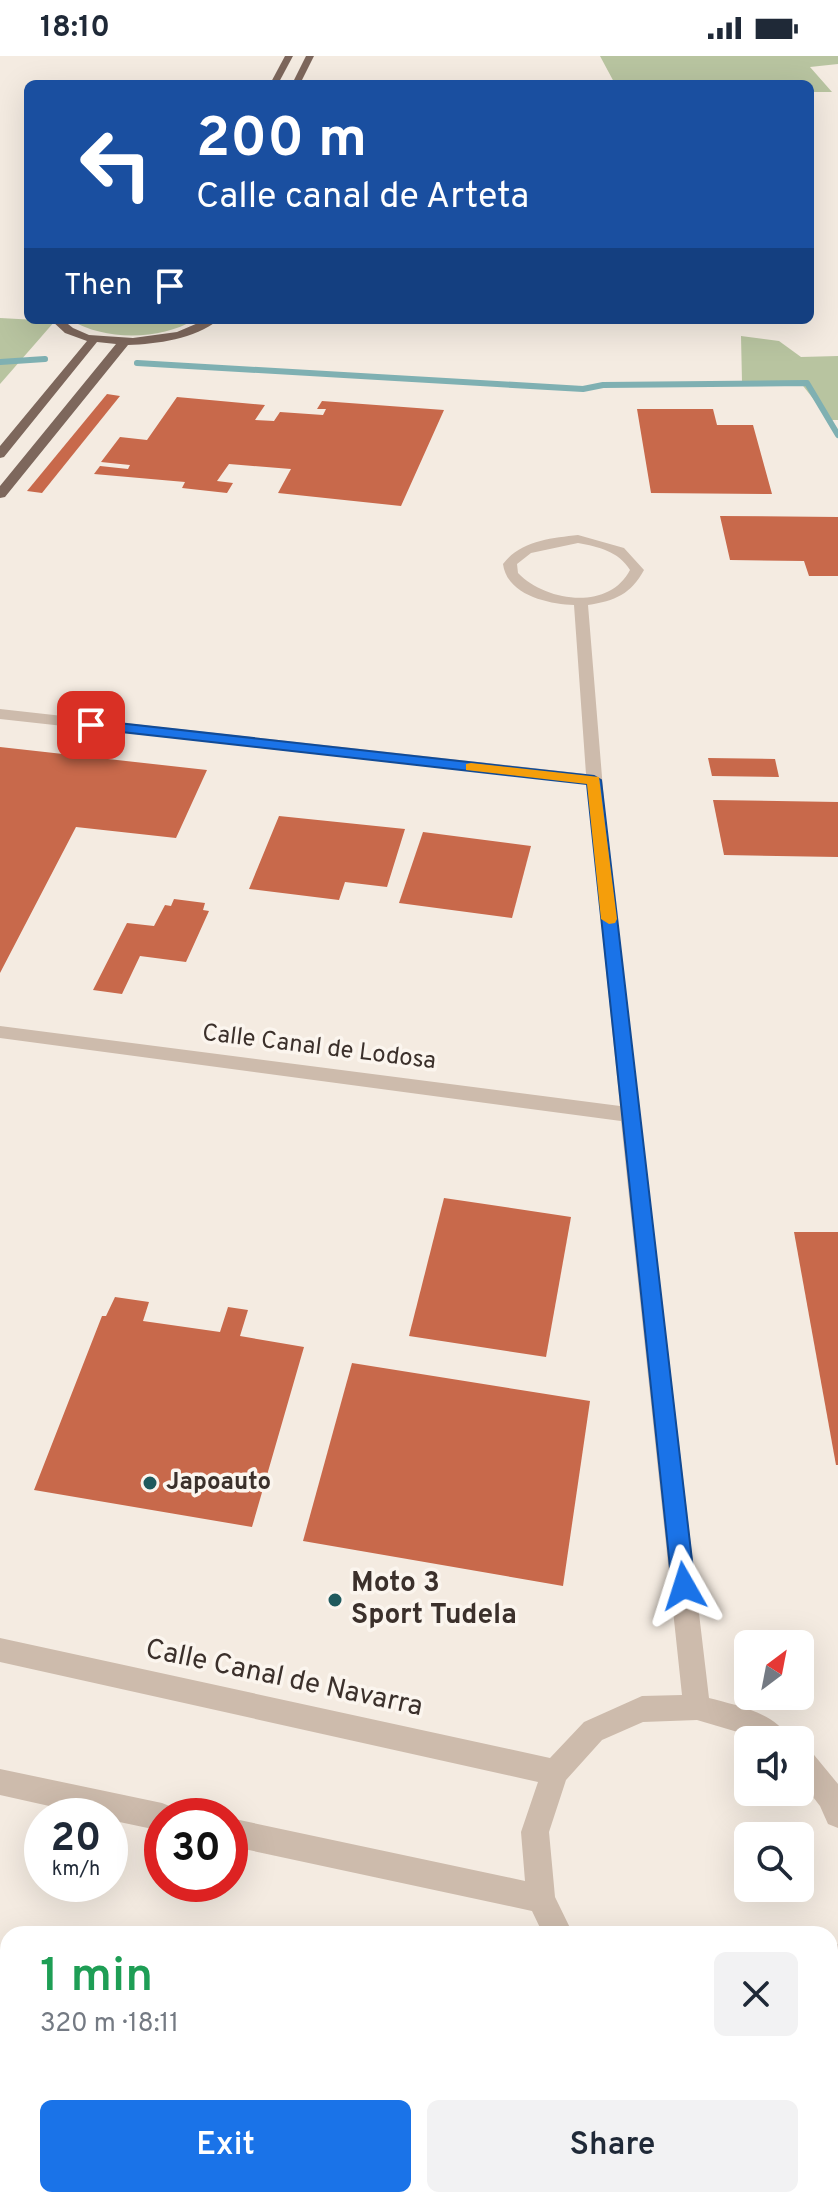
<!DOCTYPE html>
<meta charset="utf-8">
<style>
:root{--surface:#fff;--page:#f2f2f3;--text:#1f2937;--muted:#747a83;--accent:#1a73e8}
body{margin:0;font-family:Overpass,sans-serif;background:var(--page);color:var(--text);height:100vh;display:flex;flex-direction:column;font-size:30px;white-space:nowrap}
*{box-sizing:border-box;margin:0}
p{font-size:26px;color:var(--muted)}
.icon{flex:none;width:44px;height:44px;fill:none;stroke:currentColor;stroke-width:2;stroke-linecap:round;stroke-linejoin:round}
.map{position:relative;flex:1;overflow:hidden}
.details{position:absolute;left:0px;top:1870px;width:838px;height:282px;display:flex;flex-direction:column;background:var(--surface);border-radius:24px 24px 0 0;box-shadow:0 8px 32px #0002}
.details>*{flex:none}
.guide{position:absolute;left:24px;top:24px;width:790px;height:244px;border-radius:12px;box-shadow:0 8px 32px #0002;background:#1a4fa0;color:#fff;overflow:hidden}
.needle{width:52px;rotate:32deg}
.fabs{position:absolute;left:734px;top:1574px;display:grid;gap:16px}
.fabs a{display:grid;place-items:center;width:80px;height:80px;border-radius:12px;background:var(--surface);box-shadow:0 8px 32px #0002;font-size:40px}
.speed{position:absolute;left:24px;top:1742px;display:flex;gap:16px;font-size:40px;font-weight:700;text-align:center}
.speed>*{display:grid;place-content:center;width:104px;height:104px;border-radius:50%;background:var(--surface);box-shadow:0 8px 32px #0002;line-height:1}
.speed small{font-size:20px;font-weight:400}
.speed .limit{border:12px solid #d22;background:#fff;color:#111}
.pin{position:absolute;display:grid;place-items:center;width:68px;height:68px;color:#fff;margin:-34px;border-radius:16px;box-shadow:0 4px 12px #0006}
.me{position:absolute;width:88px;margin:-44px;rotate:354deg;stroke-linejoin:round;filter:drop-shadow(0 0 6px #0008)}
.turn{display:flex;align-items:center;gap:28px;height:168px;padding:0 40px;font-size:36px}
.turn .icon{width:104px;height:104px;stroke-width:2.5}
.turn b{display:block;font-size:56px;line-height:68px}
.then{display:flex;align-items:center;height:76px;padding:0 40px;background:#0003;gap:16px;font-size:30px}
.round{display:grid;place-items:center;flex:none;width:84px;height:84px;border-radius:12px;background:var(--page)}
.headline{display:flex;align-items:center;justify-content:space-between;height:136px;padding:0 40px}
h1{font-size:48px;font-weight:600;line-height:60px;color:#1e9e55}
.button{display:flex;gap:16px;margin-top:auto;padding:16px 40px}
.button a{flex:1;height:92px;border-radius:12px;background:var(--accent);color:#fff;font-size:32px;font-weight:600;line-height:92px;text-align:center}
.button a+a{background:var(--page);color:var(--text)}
.status{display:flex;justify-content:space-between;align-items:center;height:56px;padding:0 40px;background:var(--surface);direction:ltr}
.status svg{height:22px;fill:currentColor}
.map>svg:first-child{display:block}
</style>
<div class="status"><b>18:10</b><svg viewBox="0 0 49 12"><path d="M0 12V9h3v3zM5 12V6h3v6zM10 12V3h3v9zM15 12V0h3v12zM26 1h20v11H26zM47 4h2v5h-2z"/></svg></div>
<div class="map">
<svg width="838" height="2151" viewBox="0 0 838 2151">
<rect width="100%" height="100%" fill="#f4ebe1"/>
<g fill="#b8c4a0">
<path d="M600,0H838V8L810,11L832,36H810V28H615Z"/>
<path d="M0,262L55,265L0,328Z"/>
<path d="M71,264H194C161,284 104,285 71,264Z"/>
<path d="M741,280L779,285L801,301L838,300V364H830L800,326H742Z"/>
</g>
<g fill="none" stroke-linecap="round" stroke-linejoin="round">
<g stroke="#7fb0b2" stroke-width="6">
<path d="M0,306L45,303"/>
<path d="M137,307L583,333L603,329L807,327L838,379"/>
</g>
</g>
<g fill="#c8694b">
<path d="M107,338L120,340L42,437L27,435Z"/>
<path d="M177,341L265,349L255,364L274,365L280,356L323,359L326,353H317L322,345L444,354L401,450L278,437L291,413L229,408L217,425L233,427L227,437L182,432L185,426L94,418L100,410L128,413L130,409L101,406L120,381L147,384Z"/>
<path d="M637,353H713L717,369H753L772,438L651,437Z"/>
<path d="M720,460L838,461V520H809L804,505L730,504Z"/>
<path d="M0,691L207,714L176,782L76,771L0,917Z"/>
<path d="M708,702L775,703L779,721L712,720Z"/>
<path d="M713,744L838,746V801L724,799Z"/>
<path d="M279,760L405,773L387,831L345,826L339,844L249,833Z"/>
<path d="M423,776L531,790L512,862L399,847Z"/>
<path d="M174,843L205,847L203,854L209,855L186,906L140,900L122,938L93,934L127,867L154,870L165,849L171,850Z"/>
<path d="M444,1142L571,1161L546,1301L409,1280Z"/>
<path d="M794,1176H838V1409H836Z"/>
<path d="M115,1241L149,1246L143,1265L220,1276L228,1251L248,1254L240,1280L304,1291L252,1471L34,1434L102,1260H106Z"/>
<path d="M352,1307L590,1345L563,1530L303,1485Z"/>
</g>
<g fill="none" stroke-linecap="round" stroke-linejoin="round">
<g fill="#cdbbac" fill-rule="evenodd">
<path d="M578,479L624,492L644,514C631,538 615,545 588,549L606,770L709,1642C735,1649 778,1657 789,1684H752L741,1677L697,1664L643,1666L602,1684L566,1724L549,1776L555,1841L573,1878H543L532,1855L230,1790V1762L525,1825L521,1776L538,1726L0,1606V1582L550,1702L584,1666L642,1640L682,1639L621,1065L0,982V970L620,1050L587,728L0,663V653L586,718L574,549C548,548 507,539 503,508C520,485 551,482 578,479ZM578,487C599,491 618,495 630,514C609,555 546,546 518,517L517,508L531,497Z"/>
<path d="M800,1690L810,1694L838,1728V1772L828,1768L820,1750L800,1724Z"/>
<path d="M0,1713L162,1747L172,1751L175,1760H162V1775L110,1764V1760H94L0,1739Z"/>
<path d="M838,1888V1924L830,1928V1892Z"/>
<rect x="667" y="2144" width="32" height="7"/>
</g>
<g fill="#7d675c" fill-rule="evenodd">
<path d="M285,0H293L278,28H270Z"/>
<path d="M306,0H314L300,28H292Z"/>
<path d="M51,264H63L73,272L89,279L133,282L177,276L205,264H218C195,283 157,288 128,289L5,441L0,442V430L116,288L97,286L4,401L0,402V390L87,285L65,277Z"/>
</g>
</g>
<path fill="#1a73e8" stroke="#114b97" stroke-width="2" d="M91,664L594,720L601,724L695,1530L692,1537L684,1540L676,1537L672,1530L587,728L86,672V666Z"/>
<path fill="#f59e0b" d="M471,707L599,721L617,863L615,867L609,868L601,863L587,728L466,714V708Z"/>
<g fill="#1f5a5e" stroke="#fbf5ee" stroke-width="3">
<circle cx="150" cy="1427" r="8"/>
<circle cx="335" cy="1544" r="8"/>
</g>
<g text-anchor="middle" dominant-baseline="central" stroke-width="7" stroke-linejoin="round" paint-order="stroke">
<g font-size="24" fill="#3b302b" stroke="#fbf5ee">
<text transform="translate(319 992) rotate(7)">Calle Canal de Lodosa</text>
</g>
<g font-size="24" font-weight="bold" fill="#3b302b" stroke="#fbf5ee" text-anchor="start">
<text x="166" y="1427">Japoauto</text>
</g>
<g font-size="28" font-weight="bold" fill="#3b302b" stroke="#fbf5ee" text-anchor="start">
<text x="351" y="1528">Moto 3<tspan x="351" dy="32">Sport Tudela</tspan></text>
</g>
<g font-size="28" fill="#3b302b" stroke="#fbf5ee">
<text transform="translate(284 1623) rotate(12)">Calle Canal de Navarra</text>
</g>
</g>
</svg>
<div class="fabs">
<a><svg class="needle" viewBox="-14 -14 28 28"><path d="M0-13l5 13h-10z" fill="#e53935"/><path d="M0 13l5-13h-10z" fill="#747a83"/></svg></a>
<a><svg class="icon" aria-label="sound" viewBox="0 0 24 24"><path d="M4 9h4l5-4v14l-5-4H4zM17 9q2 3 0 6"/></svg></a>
<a><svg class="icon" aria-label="search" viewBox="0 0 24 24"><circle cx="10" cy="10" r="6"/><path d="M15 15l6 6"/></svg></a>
</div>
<div class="speed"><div>20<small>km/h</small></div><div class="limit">30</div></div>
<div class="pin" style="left:91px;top:669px;background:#d93025"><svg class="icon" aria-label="arrive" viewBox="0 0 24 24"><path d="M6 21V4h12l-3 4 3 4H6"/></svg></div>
<svg class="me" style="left:684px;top:1530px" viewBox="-20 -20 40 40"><path d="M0-17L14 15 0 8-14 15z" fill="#1a73e8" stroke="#fff" stroke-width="4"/></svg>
<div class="guide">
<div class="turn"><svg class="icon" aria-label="left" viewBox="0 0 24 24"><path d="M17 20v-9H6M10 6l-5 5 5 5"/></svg><div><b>200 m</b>Calle canal de Arteta</div></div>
<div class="then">Then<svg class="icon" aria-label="arrive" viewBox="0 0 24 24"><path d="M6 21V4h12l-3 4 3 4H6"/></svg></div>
</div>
<section class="details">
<div class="headline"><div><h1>1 min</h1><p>320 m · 18:11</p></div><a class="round"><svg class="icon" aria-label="close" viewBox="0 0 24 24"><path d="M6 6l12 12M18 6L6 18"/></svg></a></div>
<div class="button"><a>Exit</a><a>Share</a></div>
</section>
</div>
